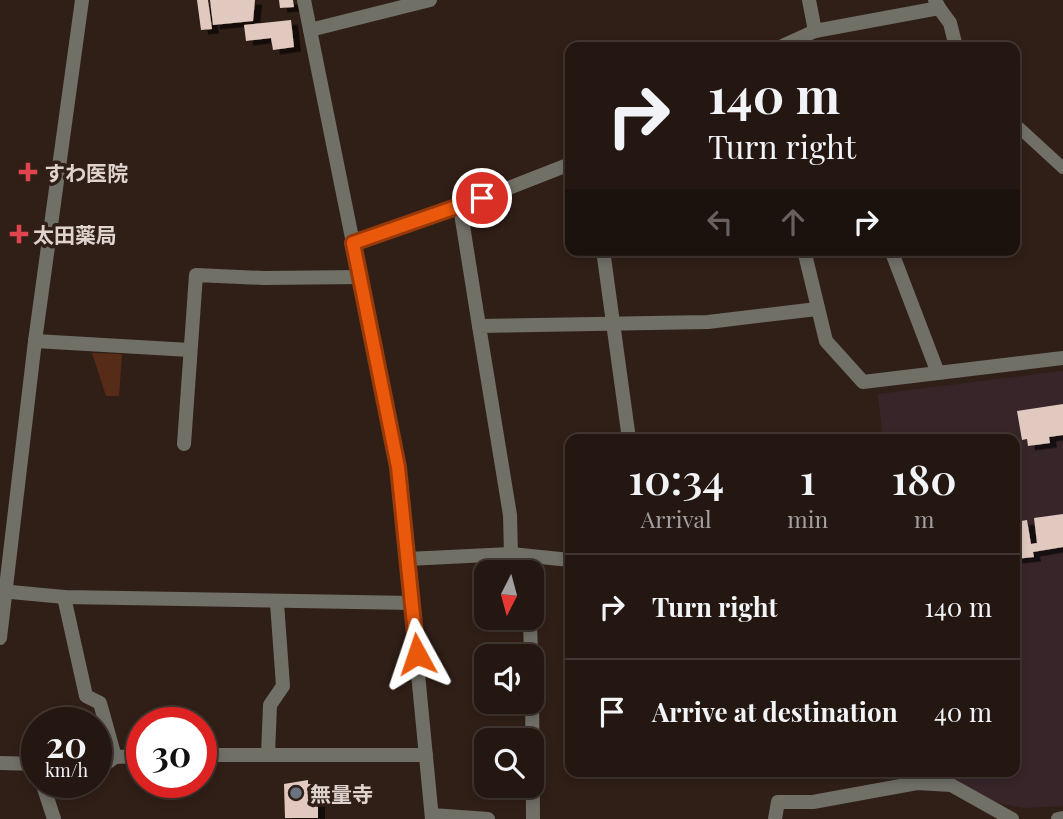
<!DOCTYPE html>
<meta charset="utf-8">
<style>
:root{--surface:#241711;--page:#30241f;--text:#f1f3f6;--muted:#a39f9f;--line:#413631}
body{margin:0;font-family:"Playfair Display","Noto Sans JP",serif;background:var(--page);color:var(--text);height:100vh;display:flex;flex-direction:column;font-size:26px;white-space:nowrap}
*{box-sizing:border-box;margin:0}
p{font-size:23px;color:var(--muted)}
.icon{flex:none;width:38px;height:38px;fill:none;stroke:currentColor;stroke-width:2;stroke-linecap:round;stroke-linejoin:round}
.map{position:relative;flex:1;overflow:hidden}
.drawer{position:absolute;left:565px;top:434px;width:455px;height:343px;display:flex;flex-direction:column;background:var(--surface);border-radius:14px;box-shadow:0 4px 10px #0003,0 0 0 2px var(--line)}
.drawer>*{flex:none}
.hud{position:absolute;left:565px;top:42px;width:455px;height:214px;border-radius:14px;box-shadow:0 4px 10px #0003,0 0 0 2px var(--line);background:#241711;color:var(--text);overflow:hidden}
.needle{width:46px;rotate:186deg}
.controls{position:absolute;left:474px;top:560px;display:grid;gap:14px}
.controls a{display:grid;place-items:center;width:70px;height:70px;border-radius:14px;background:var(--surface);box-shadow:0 4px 10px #0003,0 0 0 2px var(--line);font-size:35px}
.speed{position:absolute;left:21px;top:707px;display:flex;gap:14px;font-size:35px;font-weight:700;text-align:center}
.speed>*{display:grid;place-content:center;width:91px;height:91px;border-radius:50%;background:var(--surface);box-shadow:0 4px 10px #0003,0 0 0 2px var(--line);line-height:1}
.speed small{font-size:18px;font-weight:400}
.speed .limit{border:10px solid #d22;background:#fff;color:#111}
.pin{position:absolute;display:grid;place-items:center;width:60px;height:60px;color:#fff;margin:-30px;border:4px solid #fff;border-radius:50%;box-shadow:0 2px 7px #0007}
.me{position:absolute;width:77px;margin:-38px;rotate:355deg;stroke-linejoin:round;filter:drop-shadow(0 0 5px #0008)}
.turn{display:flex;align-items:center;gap:24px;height:147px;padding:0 28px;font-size:32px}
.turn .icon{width:91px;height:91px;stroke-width:2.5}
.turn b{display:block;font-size:49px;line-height:60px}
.lanes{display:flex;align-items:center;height:66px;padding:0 28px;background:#0003;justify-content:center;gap:35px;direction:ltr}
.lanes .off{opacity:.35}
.eta{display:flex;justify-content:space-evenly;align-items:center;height:119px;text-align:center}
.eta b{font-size:42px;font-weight:600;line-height:49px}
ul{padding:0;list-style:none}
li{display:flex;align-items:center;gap:21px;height:105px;padding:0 28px;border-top:2px solid var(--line)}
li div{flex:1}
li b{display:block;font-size:26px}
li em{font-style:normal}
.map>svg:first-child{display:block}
</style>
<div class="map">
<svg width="1063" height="819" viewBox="0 0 1063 819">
<defs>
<filter id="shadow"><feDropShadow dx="7" dy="4.5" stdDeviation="0" flood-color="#0009"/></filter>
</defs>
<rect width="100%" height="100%" fill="#301f17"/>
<path fill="#38252a" d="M1063,371V806L1024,808L993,802L932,772H1015V439H883L878,394Z"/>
<path fill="#562c18" d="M92,353L122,354L119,396H106Z"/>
<g fill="#e1c9bf" filter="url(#shadow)">
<path d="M197,0H208L212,29L201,30Z"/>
<path d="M210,0H255L253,21L213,25Z"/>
<path d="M279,0H293L294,7L280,8Z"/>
<path d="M291,20L294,47L273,50L271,38L246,41L244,25Z"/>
<path d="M1063,404V435L1049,437L1050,443L1028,446L1027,439L1022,440L1017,411Z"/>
<path d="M1063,514V547L1033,552L1034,557L1015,559V522L1027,520L1031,544L1037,543L1034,518Z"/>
<path d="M308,780V784H318V818H285L284,784Z"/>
</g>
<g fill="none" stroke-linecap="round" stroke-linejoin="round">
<path stroke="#707067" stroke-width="12" d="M1015,124L1063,168"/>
<g stroke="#707067" stroke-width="14">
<path d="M304,0L398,466L432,819"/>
<path d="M809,0L815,31"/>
<path d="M939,8L950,23L956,47"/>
<path d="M310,30L430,0"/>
<path d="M780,47L815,31L939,8L935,0"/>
<path d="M460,207L479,326"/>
<path d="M353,243L460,207L570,164"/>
<path d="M603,250L629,439"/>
<path d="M804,250L826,341L863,382L1063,358"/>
<path d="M891,250L938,373"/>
<path d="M35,341L190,350"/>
<path d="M184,444L196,275L264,278L360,277"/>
<path d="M511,554L510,515L479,326L708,322L817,309"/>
<path d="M407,559L511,554L570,560"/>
<path d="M0,591L64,597L412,603"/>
<path d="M64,597L86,696L100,703L115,757"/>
<path d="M530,620L531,656"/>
<path d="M0,638L35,341L82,0"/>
<path d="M532,684L533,819"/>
<path d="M268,754L270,705L283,686L277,603"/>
<path d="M201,755H426"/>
<path d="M0,763L37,764"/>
<path d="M96,766H103L115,757L142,756"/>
<path d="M42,782L54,819"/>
<path d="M432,815L488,819"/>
<path d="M775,819L778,802H813L917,783L951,785L1012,819"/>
<path d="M1058,819L1063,818"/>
</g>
</g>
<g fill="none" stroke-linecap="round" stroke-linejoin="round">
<defs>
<path id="route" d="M417,654L398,467L353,243L482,198"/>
</defs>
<use href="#route" stroke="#983908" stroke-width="18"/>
<use href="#route" stroke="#ea580c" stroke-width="12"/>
</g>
<g fill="#e0444e" stroke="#301f17" stroke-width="2.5">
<path d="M24.5 161.5h7v7h7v7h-7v7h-7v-7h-7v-7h7z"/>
<path d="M15.5 223.5h7v7h7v7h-7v7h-7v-7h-7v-7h7z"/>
</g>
<circle fill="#6b7280" stroke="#301f17" stroke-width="2.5" cx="296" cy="793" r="7"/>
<g text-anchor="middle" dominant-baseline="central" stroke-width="7" stroke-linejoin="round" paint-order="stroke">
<g font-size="21" font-weight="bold" fill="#dfd3ce" stroke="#301f17" text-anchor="start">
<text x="44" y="172">すわ医院</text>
<text x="33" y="234">太田薬局</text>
<text x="310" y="793">無量寺</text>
</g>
</g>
</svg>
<div class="controls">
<a><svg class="needle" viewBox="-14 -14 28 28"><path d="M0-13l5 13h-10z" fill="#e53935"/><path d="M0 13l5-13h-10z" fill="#a39f9f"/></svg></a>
<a><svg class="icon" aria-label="sound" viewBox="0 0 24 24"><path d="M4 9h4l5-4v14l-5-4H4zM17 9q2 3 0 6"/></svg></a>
<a><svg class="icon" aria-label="search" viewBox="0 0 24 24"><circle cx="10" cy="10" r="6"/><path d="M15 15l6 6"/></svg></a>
</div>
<div class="speed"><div>20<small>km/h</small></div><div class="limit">30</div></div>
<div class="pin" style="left:482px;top:198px;background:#d93025"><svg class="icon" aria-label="arrive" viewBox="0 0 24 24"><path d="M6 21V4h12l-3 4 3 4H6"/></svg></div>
<svg class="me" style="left:417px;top:654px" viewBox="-20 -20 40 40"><path d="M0-17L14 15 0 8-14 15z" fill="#ea580c" stroke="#fff" stroke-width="4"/></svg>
<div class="hud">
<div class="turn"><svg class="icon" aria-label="right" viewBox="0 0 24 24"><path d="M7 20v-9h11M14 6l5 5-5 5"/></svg><div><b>140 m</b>Turn right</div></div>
<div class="lanes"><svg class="icon off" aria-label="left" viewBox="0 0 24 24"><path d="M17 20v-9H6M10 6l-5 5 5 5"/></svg><svg class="icon off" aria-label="ahead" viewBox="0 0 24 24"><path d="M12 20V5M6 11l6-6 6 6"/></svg><svg class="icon" aria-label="right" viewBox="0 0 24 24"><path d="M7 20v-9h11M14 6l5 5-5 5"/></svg></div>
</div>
<section class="drawer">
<div class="eta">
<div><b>10:34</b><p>Arrival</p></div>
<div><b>1</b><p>min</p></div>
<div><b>180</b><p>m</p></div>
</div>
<ul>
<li><svg class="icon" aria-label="right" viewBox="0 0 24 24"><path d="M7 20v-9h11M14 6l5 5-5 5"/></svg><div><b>Turn right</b></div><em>140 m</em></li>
<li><svg class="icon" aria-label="arrive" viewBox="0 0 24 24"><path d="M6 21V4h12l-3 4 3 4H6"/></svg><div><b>Arrive at destination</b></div><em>40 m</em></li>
</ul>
</section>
</div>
